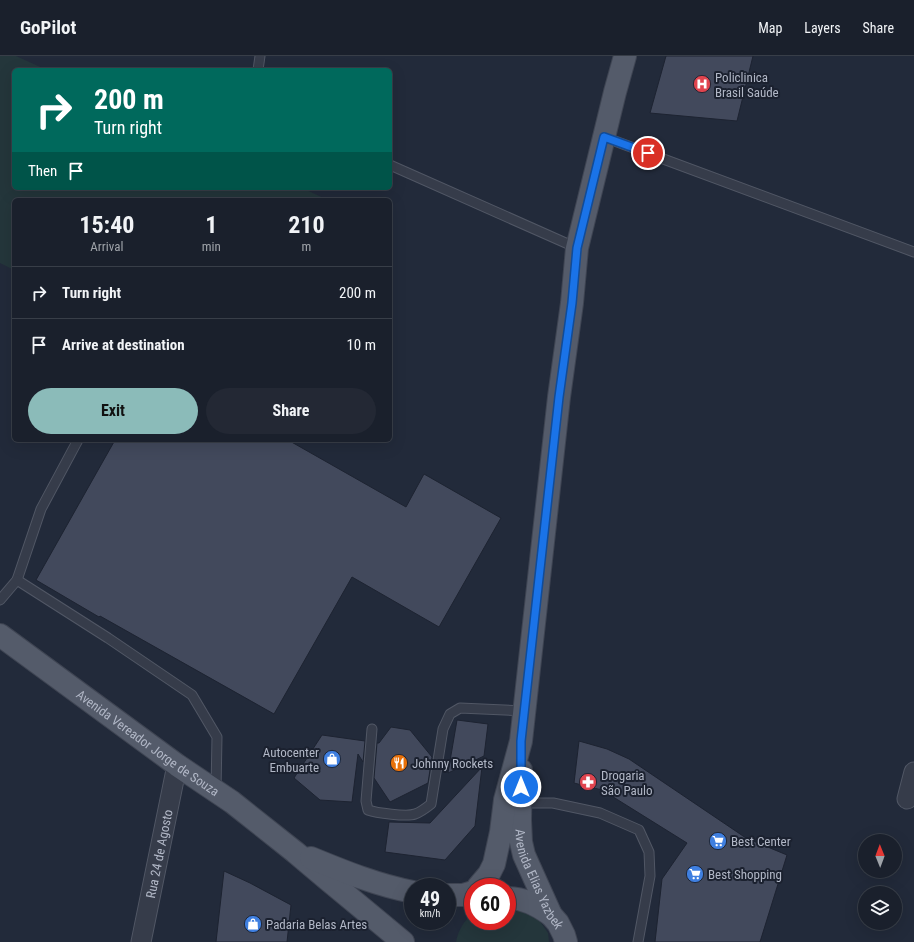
<!DOCTYPE html>
<meta charset="utf-8">
<style>
:root{--surface:#1a202c;--page:#232834;--text:#f1f3f6;--muted:#9fa3a9;--line:#383e48;--accent:#8bbbb9}
body{margin:0;font-family:"Roboto Condensed",sans-serif;background:var(--page);color:var(--text);height:100vh;display:flex;flex-direction:column;font-size:15px;white-space:nowrap}
*{box-sizing:border-box;margin:0}
p{font-size:13px;color:var(--muted)}
.icon{flex:none;width:22px;height:22px;fill:none;stroke:currentColor;stroke-width:2;stroke-linecap:round;stroke-linejoin:round}
.map{position:relative;flex:1;overflow:hidden}
.side{position:absolute;left:12px;top:142px;width:380px;height:244px;display:flex;flex-direction:column;background:var(--surface);border-radius:6px;box-shadow:0 4px 16px #0002,0 0 0 1px var(--line)}
.side>*{flex:none}
.guide{position:absolute;left:12px;top:12px;width:380px;height:122px;border-radius:6px;box-shadow:0 4px 16px #0002,0 0 0 1px var(--line);background:#00695c;color:#fff;overflow:hidden}
.needle{width:26px;rotate:359deg}
.buttons{position:absolute;left:858px;top:778px;display:grid;gap:8px}
.buttons a{display:grid;place-items:center;width:44px;height:44px;border-radius:50%;background:var(--surface);box-shadow:0 4px 16px #0002,0 0 0 1px var(--line);font-size:20px}
.speed{position:absolute;left:404px;top:822px;display:flex;gap:8px;font-size:20px;font-weight:700;text-align:center}
.speed>*{display:grid;place-content:center;width:52px;height:52px;border-radius:50%;background:var(--surface);box-shadow:0 4px 16px #0002,0 0 0 1px var(--line);line-height:1}
.speed small{font-size:10px;font-weight:400}
.speed .limit{border:6px solid #d22;background:#fff;color:#111}
.pin{position:absolute;display:grid;place-items:center;width:34px;height:34px;color:#fff;margin:-17px;border:2px solid #fff;border-radius:50%;box-shadow:0 1px 4px #0007}
.me{position:absolute;width:44px;margin:-22px;rotate:0deg;stroke-linejoin:round;filter:drop-shadow(0 0 3px #0008)}
.turn{display:flex;align-items:center;gap:14px;height:84px;padding:0 16px;font-size:18px}
.turn .icon{width:52px;height:52px;stroke-width:2.5}
.turn b{display:block;font-size:28px;line-height:34px}
.then{display:flex;align-items:center;height:38px;padding:0 16px;background:#0003;gap:8px;font-size:15px}
.eta{display:flex;justify-content:space-evenly;align-items:center;height:68px;text-align:center}
.eta b{font-size:24px;font-weight:700;line-height:28px}
.primary-button{display:flex;gap:8px;margin-top:auto;padding:8px 16px}
.primary-button a{flex:1;height:46px;border-radius:24px;background:var(--accent);color:#111;font-size:16px;font-weight:700;line-height:46px;text-align:center}
.primary-button a+a{background:var(--page);color:var(--text)}
ul{padding:0;list-style:none}
li{display:flex;align-items:center;gap:12px;height:52px;padding:0 16px;border-top:1px solid var(--line)}
li div{flex:1}
li b{display:block;font-size:15px}
li em{font-style:normal}
header{display:flex;align-items:center;gap:24px;box-sizing:border-box;height:56px;padding:0 20px;background:var(--surface);border-bottom:1px solid var(--line)}
header strong{font-size:19px}
nav{display:flex;gap:22px;margin-inline-start:auto;font-size:14px}
.map>svg:first-child{display:block}
</style>
<header>
<strong>GoPilot</strong>
<nav><a>Map</a><a>Layers</a><a>Share</a></nav>
</header>
<div class="map">
<svg width="914" height="886" viewBox="0 0 914 886">
<rect width="100%" height="100%" fill="#222a3a"/>
<g fill="#24363b">
<path d="M0,0H16L47,14H14V132H302L328,144H14V214L0,207Z"/>
<path d="M507,848L537,861L548,877L549,886H456C458,875 464,864 473,858V865H507Z"/>
</g>
<g fill="#42495c" stroke="#1d2331">
<path d="M666,0H753L737,65L650,57Z"/>
<path d="M115,384H288L406,451L424,418L501,462L439,571L352,521L274,658L100,560L99,561L36,524Z"/>
<path d="M457,664L488,668L484,700L448,717Z"/>
<path d="M391,671L410,674L432,701L428,727L390,746L374,722L377,687H379Z"/>
<path d="M322,679L365,685L363,706L358,698L352,746L320,744L294,722Z"/>
<path d="M579,685L607,693L629,703L746,782L787,799L760,886H655L662,823L687,787L602,734L574,727Z"/>
<path d="M482,711L475,770L445,804L385,796L389,766L430,767Z"/>
<path d="M224,815L250,827L291,849L287,886H216Z"/>
</g>
<g fill="none" stroke-linecap="round" stroke-linejoin="round">
<defs>
<g id="service">
<path d="M258,14L260,0"/>
<path d="M604,81L914,196"/>
<path d="M390,109L577,192"/>
<path d="M17,524L41,453L78,384"/>
<path d="M0,544L17,524L108,582L192,639L217,681L216,734"/>
<path d="M372,673L366,745L368,754C376,757 407,761 415,758C421,756 426,752 431,748L443,673L450,658L460,652L525,655"/>
<path d="M521,747H553L600,757L639,774L649,796L650,820L638,886"/>
</g>
<g id="minor">
<path d="M907,743L914,716"/>
<path id="s1" d="M141,886L177,709"/>
</g>
<g id="primary">
<path id="s2" d="M0,579L177,709L232,746L295,796L327,823L403,886"/>
<path id="s3" d="M521,714L520,764L521,786L524,799L551,859L558,867L564,879L566,886"/>
<path d="M311,802C345,816 377,829 413,836"/>
<path d="M478,831L489,818L494,808L501,776L505,744L521,685L559,341L572,247L577,192L615,36L625,0"/>
<path d="M447,839H463L473,836"/>
<path d="M507,842C524,842 537,849 551,859"/>
</g>
</defs>
<use href="#service" stroke="#515765" stroke-width="11"/>
<use href="#minor" stroke="#515765" stroke-width="21"/>
<use href="#primary" stroke="#3f4553" stroke-width="24"/>
<use href="#service" stroke="#363c4a" stroke-width="9"/>
<use href="#minor" stroke="#363c4a" stroke-width="19"/>
<use href="#primary" stroke="#545b6a" stroke-width="22"/>
</g>
<g fill="none" stroke-linecap="round" stroke-linejoin="round">
<defs>
<path id="route" d="M521,731V685L559,341L572,247L577,192L604,81L648,97"/>
</defs>
<use href="#route" stroke="#114b97" stroke-width="10"/>
<use href="#route" stroke="#1a73e8" stroke-width="7"/>
</g>
<defs>
<symbol id="hospital-disc" viewBox="-11 -11 22 22"><circle r="9.5" fill="#e0444e" stroke="#1b212f"/><path d="M-5-5h3v3.5h4V-5h3V5h-3V1.5h-4V5h-3Z" fill="#fff"/></symbol>
<symbol id="shop-disc" viewBox="-11 -11 22 22"><circle r="9.5" fill="#3f7fe0" stroke="#1b212f"/><path d="M-5-2.5h2.3a2.7 3.5 0 0 1 5.4 0H5L5.5 6h-11ZM-1.5-2.5h3a1.5 2.3 0 0 0-3 0Z" fill="#fff"/></symbol>
<symbol id="restaurant-disc" viewBox="-11 -11 22 22"><circle r="9.5" fill="#e8710a" stroke="#1b212f"/><path d="M-5-6h1v4h1v-4h1v4h1v-4h1v5L-1.5 .5V6h-2V.5L-5-1ZM5-6V6H3V1.5H1.5Q1.5-4 5-6Z" fill="#fff"/></symbol>
<symbol id="pharmacy-disc" viewBox="-11 -11 22 22"><circle r="9.5" fill="#e0444e" stroke="#1b212f"/><path d="M-2-6h4v4h4v4h-4v4h-4v-4h-4v-4h4Z" fill="#fff"/></symbol>
<symbol id="supermarket-disc" viewBox="-11 -11 22 22"><circle r="9.5" fill="#3f7fe0" stroke="#1b212f"/><path d="M-6-5.5h2.5l.6 2H6L4.5 2H-2.5L-4.4-4H-6ZM-1.5 3.2a1.3 1.3 0 1 0 .1 0ZM3 3.2a1.3 1.3 0 1 0 .1 0Z" fill="#fff"/></symbol>
</defs>
<g fill-rule="evenodd">
<use href="#hospital-disc" x="692" y="18" width="20" height="20"/>
<use href="#shop-disc" x="322" y="693" width="20" height="20"/>
<use href="#restaurant-disc" x="389" y="697" width="20" height="20"/>
<use href="#pharmacy-disc" x="578" y="716" width="20" height="20"/>
<use href="#supermarket-disc" x="708" y="775" width="20" height="20"/>
<use href="#supermarket-disc" x="685" y="808" width="20" height="20"/>
<use href="#shop-disc" x="243" y="858" width="20" height="20"/>
</g>
<g text-anchor="middle" dominant-baseline="central" stroke-width="4" stroke-linejoin="round" paint-order="stroke">
<g font-size="13" fill="#b1b7c6" stroke="#1b212f" text-anchor="start">
<text x="715" y="21">Policlinica<tspan x="715" dy="15">Brasil Saúde</tspan></text>
<text x="319" y="696" text-anchor="end">Autocenter<tspan x="319" dy="15">Embuarte</tspan></text>
<text x="412" y="707">Johnny Rockets</text>
<text x="601" y="719">Drogaria<tspan x="601" dy="15">São Paulo</tspan></text>
<text x="731" y="785">Best Center</text>
<text x="708" y="818">Best Shopping</text>
<text x="266" y="868">Padaria Belas Artes</text>
</g>
<g font-size="13" fill="#b1b7c6" stroke="#1b212f">
<text stroke="none"><textPath href="#s2" startOffset="183">Avenida Vereador Jorge de Souza</textPath></text>
<text stroke="none"><textPath href="#s1" startOffset="90">Rua 24 de Agosto</textPath></text>
<text stroke="none"><textPath href="#s3" startOffset="113">Avenida Elias Yazbek</textPath></text>
</g>
</g>
</svg>
<div class="buttons">
<a><svg class="needle" viewBox="-14 -14 28 28"><path d="M0-13l5 13h-10z" fill="#e53935"/><path d="M0 13l5-13h-10z" fill="#9fa3a9"/></svg></a>
<a><svg class="icon" aria-label="layers" viewBox="0 0 24 24"><path d="M12 4l9 5-9 5-9-5zM3 14l9 5 9-5"/></svg></a>
</div>
<div class="speed"><div>49<small>km/h</small></div><div class="limit">60</div></div>
<div class="pin" style="left:648px;top:97px;background:#d93025"><svg class="icon" aria-label="arrive" viewBox="0 0 24 24"><path d="M6 21V4h12l-3 4 3 4H6"/></svg></div>
<svg class="me" style="left:521px;top:731px" viewBox="-20 -20 40 40"><circle r="17" fill="#1a73e8" stroke="#fff" stroke-width="3"/><path d="M0-11L8 9 0 5-8 9z" fill="#fff"/></svg>
<div class="guide">
<div class="turn"><svg class="icon" aria-label="right" viewBox="0 0 24 24"><path d="M7 20v-9h11M14 6l5 5-5 5"/></svg><div><b>200 m</b>Turn right</div></div>
<div class="then">Then<svg class="icon" aria-label="arrive" viewBox="0 0 24 24"><path d="M6 21V4h12l-3 4 3 4H6"/></svg></div>
</div>
<section class="side">
<div class="eta">
<div><b>15:40</b><p>Arrival</p></div>
<div><b>1</b><p>min</p></div>
<div><b>210</b><p>m</p></div>
</div>
<ul>
<li><svg class="icon" aria-label="right" viewBox="0 0 24 24"><path d="M7 20v-9h11M14 6l5 5-5 5"/></svg><div><b>Turn right</b></div><em>200 m</em></li>
<li><svg class="icon" aria-label="arrive" viewBox="0 0 24 24"><path d="M6 21V4h12l-3 4 3 4H6"/></svg><div><b>Arrive at destination</b></div><em>10 m</em></li>
</ul>
<div class="primary-button"><a>Exit</a><a>Share</a></div>
</section>
</div>
